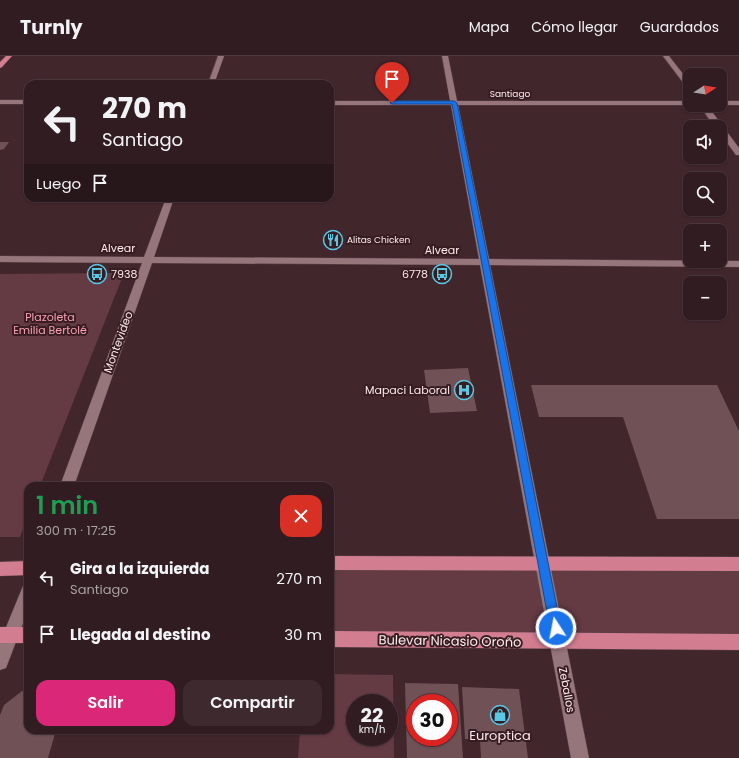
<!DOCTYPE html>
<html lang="es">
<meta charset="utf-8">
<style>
:root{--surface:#311c21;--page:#3d292e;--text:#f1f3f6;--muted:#a8a1a5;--line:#4c3a3f;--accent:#db2777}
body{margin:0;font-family:Poppins,sans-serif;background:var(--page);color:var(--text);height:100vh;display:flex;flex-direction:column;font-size:15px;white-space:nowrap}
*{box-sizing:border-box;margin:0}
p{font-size:13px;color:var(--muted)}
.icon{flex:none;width:22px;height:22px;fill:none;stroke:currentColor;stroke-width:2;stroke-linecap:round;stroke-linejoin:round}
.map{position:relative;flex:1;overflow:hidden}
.drawer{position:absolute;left:24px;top:426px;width:310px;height:252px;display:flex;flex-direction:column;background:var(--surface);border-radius:12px;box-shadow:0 1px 3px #0004,0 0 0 1px var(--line)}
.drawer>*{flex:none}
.guide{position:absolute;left:24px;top:24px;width:310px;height:122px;border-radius:12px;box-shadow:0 1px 3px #0004,0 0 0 1px var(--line);background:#311c21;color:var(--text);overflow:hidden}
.needle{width:26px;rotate:78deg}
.tools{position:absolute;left:683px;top:12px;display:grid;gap:8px}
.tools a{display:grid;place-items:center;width:44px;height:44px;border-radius:8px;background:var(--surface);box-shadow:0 1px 3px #0004,0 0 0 1px var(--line);font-size:20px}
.speed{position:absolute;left:346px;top:638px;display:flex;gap:8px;font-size:20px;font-weight:700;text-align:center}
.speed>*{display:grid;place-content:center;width:52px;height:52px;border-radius:50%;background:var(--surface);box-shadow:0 1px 3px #0004,0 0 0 1px var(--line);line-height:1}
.speed small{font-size:10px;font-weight:400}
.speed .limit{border:6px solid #d22;background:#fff;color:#111}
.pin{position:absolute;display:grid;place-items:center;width:34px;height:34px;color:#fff;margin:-41px -17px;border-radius:50% 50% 50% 0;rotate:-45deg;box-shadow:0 0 4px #0007}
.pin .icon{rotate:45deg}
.me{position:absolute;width:44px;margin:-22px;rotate:349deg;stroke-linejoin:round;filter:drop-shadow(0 0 3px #0008)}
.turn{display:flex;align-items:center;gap:14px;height:84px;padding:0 12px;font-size:18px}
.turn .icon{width:52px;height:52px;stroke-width:2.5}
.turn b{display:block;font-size:28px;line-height:34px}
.then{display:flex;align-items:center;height:38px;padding:0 12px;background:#0003;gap:8px;font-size:15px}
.round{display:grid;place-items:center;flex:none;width:42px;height:42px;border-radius:12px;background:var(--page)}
.head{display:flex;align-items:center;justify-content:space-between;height:68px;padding:0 12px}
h1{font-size:24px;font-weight:600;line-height:30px;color:#1e9e55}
.cta{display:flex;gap:8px;margin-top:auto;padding:8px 12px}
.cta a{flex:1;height:46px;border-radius:12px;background:var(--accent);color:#fff;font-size:16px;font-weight:600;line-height:46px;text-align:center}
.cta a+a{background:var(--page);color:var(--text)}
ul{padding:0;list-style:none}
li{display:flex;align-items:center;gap:12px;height:56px;padding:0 12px}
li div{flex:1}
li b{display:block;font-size:15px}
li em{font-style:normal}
header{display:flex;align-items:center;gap:24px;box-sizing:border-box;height:56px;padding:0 20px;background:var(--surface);border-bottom:1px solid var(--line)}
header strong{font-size:19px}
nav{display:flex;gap:22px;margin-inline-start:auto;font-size:14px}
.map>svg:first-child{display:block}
</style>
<header>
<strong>Turnly</strong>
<nav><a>Mapa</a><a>Cómo llegar</a><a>Guardados</a></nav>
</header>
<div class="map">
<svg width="739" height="702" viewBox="0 0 739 702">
<rect width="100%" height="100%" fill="#41262c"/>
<g fill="#643a43" fill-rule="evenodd">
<path d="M124,217L40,430H28V460L20,481H0V218Z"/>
<path d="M330,507L739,508V586L330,583Z"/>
<path d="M330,618L393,619L394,702H298L300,674H330ZM355,647H389V681H355Z"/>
</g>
<g fill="#6f5156" fill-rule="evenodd">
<path d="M0,86H9L4,93L0,94Z"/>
<path d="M468,312L477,355L430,357L424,314Z"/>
<path d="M531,329H717L739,375V463H657L623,361H539Z"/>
<path d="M405,627L458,628L463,702H407ZM415,647H449V681H415Z"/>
<path d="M462,631L519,633L528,702H481L480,684L465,683Z"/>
<path d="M22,635H28V674H56L48,702H0V659L4,649Z"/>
</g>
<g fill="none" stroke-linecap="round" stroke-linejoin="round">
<defs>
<g id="street">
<path d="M218,0H224L214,28H208Z"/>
<path d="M442,0H448L457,45H690V49H458L489,203L739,205V211L490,209L589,702H571L480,209L152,207L74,430H60L142,207L0,206V200L144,201L166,142H174L154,201L479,203L451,49H330V45H450Z"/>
<path d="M663,0H669L690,27V34L688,33Z"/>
<rect x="0" y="44" width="28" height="4"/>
<rect x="720" y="45" width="19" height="4"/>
<path d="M699,49H707L739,92V99H736L720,77V71H715Z"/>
<path d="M28,528V554L6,612L0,614V586L23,530Z"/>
</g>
<g id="primary">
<path d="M6,0H12L2,11L0,12V6Z"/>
<path d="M330,500L739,501V515L330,514Z"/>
<path d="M28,505V519L0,520V506Z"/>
<rect x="0" y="571" width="28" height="16"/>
<path d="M330,575L739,578V594L330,591Z"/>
</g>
</defs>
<use href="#street" stroke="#5a4348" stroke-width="1"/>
<use href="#primary" stroke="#5a4348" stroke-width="1"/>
<use href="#street" fill="#96757b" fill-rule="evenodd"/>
<use href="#primary" fill="#d37d91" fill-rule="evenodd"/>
</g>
<path fill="#1a73e8" stroke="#114b97" d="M454,45L457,47L561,572L560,576L556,578L551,576L550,572L452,48H392L390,47L392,45Z"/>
<defs>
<symbol id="restaurant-ring" viewBox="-11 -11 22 22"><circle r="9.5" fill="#371d22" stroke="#59c8e4" stroke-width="1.5"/><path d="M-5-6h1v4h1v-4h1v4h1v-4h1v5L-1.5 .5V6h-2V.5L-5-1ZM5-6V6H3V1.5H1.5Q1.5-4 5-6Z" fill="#59c8e4"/></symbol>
<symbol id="bus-ring" viewBox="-11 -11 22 22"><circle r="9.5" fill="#371d22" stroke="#59c8e4" stroke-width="1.5"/><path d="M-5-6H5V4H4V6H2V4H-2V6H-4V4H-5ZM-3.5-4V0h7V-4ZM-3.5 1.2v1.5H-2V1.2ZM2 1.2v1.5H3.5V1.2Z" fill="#59c8e4"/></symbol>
<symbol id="hospital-ring" viewBox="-11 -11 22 22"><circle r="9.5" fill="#371d22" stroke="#59c8e4" stroke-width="1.5"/><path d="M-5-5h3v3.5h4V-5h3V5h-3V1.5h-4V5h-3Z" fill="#59c8e4"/></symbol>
<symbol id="shop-ring" viewBox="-11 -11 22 22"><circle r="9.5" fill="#371d22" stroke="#59c8e4" stroke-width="1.5"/><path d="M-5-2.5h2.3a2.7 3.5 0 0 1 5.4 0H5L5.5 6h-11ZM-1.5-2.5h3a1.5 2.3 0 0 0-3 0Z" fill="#59c8e4"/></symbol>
</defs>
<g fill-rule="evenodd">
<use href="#restaurant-ring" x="322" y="173" width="22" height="22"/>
<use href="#bus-ring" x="86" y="207" width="22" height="22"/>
<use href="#bus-ring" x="431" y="207" width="22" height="22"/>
<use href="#hospital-ring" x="453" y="323" width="22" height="22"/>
<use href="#shop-ring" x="489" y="648" width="22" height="22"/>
</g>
<g text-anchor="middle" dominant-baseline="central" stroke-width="4" stroke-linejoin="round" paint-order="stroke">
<g font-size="9" fill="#fdeaed" stroke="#371d22">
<text x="510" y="38">Santiago</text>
</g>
<g font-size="9" fill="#fdeaed" stroke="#371d22" text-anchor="start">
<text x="347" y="184">Alitas Chicken</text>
</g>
<g font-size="11" fill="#fdeaed" stroke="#371d22">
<text x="118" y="192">Alvear</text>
<text x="442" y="194">Alvear</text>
<text transform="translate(118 286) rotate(-70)">Montevideo</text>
<text transform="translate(567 634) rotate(79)">Zeballos</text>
</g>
<g font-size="11" fill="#fdeaed" stroke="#371d22" text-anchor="end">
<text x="111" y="218" text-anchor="start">7938</text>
<text x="428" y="218">6778</text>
<text x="450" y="334">Mapaci Laboral</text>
</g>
<g font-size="11" fill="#faa0b2" stroke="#371d22">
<text x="50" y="261">Plazoleta<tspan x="50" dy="13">Emilia Bertolé</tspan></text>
</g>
<g font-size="13" fill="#fdeaed" stroke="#371d22">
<text transform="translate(450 585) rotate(1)">Bulevar Nicasio Oroño</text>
</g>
<g font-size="13" fill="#fdeaed" stroke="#371d22">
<text x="500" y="679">Europtica</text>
</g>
</g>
</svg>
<div class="tools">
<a><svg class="needle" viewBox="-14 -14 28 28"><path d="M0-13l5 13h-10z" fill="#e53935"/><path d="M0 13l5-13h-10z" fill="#a8a1a5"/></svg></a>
<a><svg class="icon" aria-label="sound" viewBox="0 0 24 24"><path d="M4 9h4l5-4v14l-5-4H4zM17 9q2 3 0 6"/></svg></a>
<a><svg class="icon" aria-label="search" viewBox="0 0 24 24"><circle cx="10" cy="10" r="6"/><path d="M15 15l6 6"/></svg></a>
<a>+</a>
<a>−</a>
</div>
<div class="speed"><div>22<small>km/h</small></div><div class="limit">30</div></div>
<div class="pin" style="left:392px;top:47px;background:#d93025"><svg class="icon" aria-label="arrive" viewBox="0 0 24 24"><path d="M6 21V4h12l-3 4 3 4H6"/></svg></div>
<svg class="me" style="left:556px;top:572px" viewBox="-20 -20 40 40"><circle r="17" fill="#1a73e8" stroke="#fff" stroke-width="3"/><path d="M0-11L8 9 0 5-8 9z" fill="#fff"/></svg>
<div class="guide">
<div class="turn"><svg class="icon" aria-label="left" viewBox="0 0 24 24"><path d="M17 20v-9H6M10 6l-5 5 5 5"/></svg><div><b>270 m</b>Santiago</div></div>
<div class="then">Luego<svg class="icon" aria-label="arrive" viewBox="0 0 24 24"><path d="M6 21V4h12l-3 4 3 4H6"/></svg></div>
</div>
<section class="drawer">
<div class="head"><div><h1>1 min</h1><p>300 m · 17:25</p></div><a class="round" style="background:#d93025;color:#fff"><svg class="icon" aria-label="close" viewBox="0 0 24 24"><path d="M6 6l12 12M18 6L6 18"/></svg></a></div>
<ul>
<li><svg class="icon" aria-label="left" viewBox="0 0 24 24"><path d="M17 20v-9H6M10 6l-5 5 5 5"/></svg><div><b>Gira a la izquierda</b><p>Santiago</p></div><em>270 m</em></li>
<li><svg class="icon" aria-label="arrive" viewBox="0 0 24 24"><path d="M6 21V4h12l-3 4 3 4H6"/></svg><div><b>Llegada al destino</b></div><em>30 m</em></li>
</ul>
<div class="cta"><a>Salir</a><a>Compartir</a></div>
</section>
</div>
